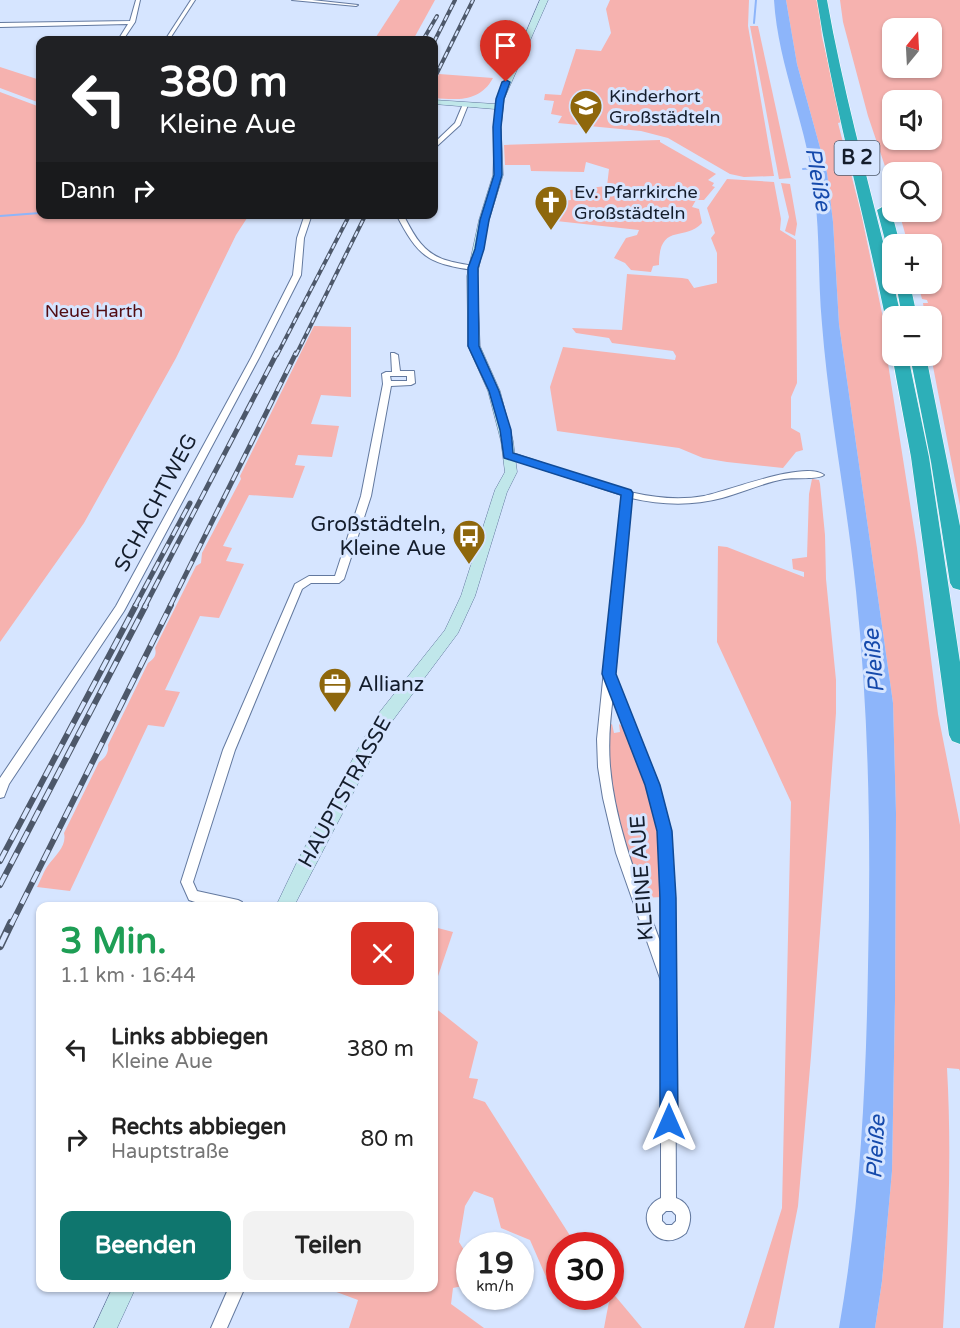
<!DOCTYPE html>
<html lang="de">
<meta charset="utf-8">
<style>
:root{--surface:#fff;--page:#f2f2f2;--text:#222;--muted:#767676;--accent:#0f766e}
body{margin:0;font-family:"Varela Round",sans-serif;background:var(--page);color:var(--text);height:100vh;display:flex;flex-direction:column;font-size:22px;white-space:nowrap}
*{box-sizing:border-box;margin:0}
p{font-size:20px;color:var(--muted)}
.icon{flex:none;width:33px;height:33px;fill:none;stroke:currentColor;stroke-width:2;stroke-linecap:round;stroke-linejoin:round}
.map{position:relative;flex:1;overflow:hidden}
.sheet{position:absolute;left:36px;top:902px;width:402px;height:390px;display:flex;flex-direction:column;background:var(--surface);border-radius:12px;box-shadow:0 2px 4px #0004}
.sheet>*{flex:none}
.top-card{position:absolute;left:36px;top:36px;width:402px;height:183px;border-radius:12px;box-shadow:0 2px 4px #0004;background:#202124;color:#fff;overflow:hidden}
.needle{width:39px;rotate:18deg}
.fabs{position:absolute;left:882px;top:18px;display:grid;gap:12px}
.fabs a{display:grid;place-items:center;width:60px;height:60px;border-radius:12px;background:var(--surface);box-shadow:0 2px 4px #0004;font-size:30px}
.speed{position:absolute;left:456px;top:1232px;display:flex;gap:12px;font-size:30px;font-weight:700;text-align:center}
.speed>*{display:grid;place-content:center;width:78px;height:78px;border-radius:50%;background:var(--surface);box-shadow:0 2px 4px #0004;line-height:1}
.speed small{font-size:15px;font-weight:400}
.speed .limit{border:9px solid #d22;background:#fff;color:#111}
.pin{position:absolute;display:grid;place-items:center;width:51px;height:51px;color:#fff;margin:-62px -26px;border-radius:50% 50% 50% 0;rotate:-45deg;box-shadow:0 0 6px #0007}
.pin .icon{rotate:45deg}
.me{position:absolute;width:66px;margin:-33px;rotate:0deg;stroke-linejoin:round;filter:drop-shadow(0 0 4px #0008)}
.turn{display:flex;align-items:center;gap:21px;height:126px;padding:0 24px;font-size:27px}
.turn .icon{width:78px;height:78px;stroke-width:2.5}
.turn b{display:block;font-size:42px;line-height:51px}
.then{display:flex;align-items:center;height:57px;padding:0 24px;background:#0003;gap:12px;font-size:22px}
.round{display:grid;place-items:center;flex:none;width:63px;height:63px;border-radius:12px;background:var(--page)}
.overview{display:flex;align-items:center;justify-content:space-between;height:102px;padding:0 24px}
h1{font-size:36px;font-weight:700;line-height:45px;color:#1e9e55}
.primary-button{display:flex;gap:12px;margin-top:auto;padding:12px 24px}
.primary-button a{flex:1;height:69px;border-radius:12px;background:var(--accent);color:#fff;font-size:24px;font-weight:700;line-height:69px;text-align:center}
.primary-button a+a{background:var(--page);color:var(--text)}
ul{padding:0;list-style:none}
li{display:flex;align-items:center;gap:18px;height:90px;padding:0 24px}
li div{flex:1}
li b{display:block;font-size:22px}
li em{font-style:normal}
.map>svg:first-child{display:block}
</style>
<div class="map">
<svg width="960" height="1328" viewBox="0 0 960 1328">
<rect width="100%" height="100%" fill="#d6e5ff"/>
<g fill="#f6b2af" fill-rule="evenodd">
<path d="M400,0H435L413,40H374Z"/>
<path d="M610,0H749L748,26L774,176L744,177L730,174L668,138L641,131L558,123L562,116L551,114L554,101L544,100L545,94L561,95L576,49L601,51L611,33L606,9Z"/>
<path d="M786,0H818L822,37L842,122L838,123L861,213L886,332L884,338L917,548L938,714L960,825V1071L959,1069L947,1068C952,1155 948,1241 943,1328H875L882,1281L892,1171L895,1000L896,813L893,703L839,324L833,222L827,173L797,64Z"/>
<path d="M840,0H960V506L931,356L932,316H925L923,303H928L927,300L922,299L918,284H932V244H908L899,212H932V172H892V187L868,116L843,22ZM892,28H932V68H892ZM932,100V140H892V100Z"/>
<path d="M750,26H758L791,178L779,179Z"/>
<path d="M0,67L40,80V103L0,88Z"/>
<path d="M439,74L493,78C480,102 458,100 434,98V86Z"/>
<path d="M0,92L40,107V214L249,215L236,235L176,358L84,523L0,642Z"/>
<path d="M660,140V142L716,174L708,180L714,183L712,186L715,187L704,200H696L692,207L699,209L702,223C684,242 659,222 659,265L653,266L651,272L631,270L625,263L614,258L626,238L637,235L639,230L547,220V203L571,200L570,190L607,186L609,169L586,162L584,172L531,171L530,165H505L504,145Z"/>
<path d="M727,179L774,182L781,219L780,230L796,240L797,383L791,397V428L800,433L803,450L796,452L783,468L727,462L703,458L679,448L557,431L550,387L563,347L675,360L676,356L673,351L612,343L609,338L576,333L572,328L622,330L627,274L682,278L688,279L694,288L717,283V253L711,238L715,233L707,208Z"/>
<path d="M781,183L790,184L797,224L795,236L785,231L789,217Z"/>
<path d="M314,326L351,327V397L321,395L311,424L339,426L332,457L298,455L295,465L305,466L293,498L249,495L223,546L232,548L226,561L244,564L219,618L200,616L165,690L180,692L164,727L148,725L70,891L37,887C41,880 44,870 49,864C56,855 67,846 64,833L99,762C105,758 109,753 108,745L148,663C154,659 157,655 155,648L196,566L201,563L202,553L241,479L240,476Z"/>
<path d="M812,479L819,480L820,484L825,535L826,579L836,680V713L811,1056L798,1206L774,1328H744L782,1208L791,802L717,642L718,546L727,547L804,577V572L793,569L792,559L807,557L809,494Z"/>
<path d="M612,724L614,733L620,732L619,724L625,729L648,786L659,831L662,897L642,898C628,856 613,812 609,768C608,754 609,740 609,726Z"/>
<path d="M434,927L453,932L434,988Z"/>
<path d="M434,1007L478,1042L469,1078L478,1079L473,1098L485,1102L576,1245H560L559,1282L547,1279L530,1240L501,1228L493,1198L474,1191L465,1206L459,1242C469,1257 472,1267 467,1285L453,1288L451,1304L484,1328H349L358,1300L323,1287H434Z"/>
<path d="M611,1291L642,1328H604Z"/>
</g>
<path fill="#8db5fa" d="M774,0H786L797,64L827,173L833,222L839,324L893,703L896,813L895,1000L892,1171L882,1281L875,1328H839C860,1208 866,1088 868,967C871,841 869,716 856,591C847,502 829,414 822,324C818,282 820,239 815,197C809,130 778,67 774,0Z"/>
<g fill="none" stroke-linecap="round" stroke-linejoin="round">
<g stroke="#8db5fa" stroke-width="2">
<path d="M754,23L756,0"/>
<path d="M803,169L815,168"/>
<path d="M0,216L40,213"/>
</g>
<defs>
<g id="street">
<path d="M136,0H140L135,22L123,40H118L128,24L0,27V23L130,21Z"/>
<path d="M191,0H195L169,40H165Z"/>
<path d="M292,0H312L358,5L356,6Z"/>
<path d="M463,104L468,105L460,125L436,147L434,148V143L455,123Z"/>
<path d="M305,214H312L304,238L301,275L259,358L124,611L9,784L4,797L0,798V778L116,606L251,358L293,275L297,238Z"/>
<path d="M396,214H403C414,236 424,255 449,261C458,264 469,264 477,268L473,270C426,263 418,256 396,214Z"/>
<path d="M391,353H394L398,355L400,371H414L415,383L411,385L391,386L371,496L344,579L339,583H311L302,589L235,750L193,882L197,891L238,900L242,902L244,906C225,906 207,907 189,900L181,882L223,750L295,584L309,576H335L361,496L383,384L382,374L386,372H392ZM390,376H407V381H391Z"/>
<path d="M508,452C571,469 637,508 704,496C729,491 805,460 824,475C818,480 795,477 784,479C763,483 743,492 722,498C692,506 661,505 631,498L615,675L659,785L671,831L675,972L673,976L675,981L676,1198C692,1204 693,1219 686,1233C657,1258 629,1212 661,1198V981L616,853L603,798L598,767L597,739L622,495L505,457V453ZM613,696L647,785L659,831L661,944C640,886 615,827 610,766C608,742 610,719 613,696ZM666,1211H672L676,1215V1221L672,1225H666L662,1221V1215Z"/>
<path d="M229,1287H245L227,1328H211Z"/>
</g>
<g id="secondary">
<path d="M540,0H548L504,99L501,127L503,175L489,220L477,276L480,346L500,391L513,441L517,472L507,492L475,596L458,633L387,728L294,906H276L298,860L375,718L445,630L461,596L495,490L505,472L501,441L488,391L468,346L467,276L479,220L493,175L495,109L434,104V100L495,104Z"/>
<path d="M113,1287H136L117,1328H94Z"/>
</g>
<g id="highway">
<path d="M817,0H827C846,107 877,211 901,316H892V320L885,316C863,210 834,107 817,0Z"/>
<path d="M884,206L891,210L900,244H892V248L886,244L877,210Z"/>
<path d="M896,284H910L917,316H902Z"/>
<path d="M892,355L908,356L929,457L960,662V744L952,741L949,735L911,457Z"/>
<path d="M910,356H926L960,526V590L953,588L950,583L931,462Z"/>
</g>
</defs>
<use href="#street" stroke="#63799f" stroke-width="2"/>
<use href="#secondary" stroke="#63799f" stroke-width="1"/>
<use href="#highway" stroke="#fff" stroke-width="1"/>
<use href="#street" fill="#fff" fill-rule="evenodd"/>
<use href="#secondary" fill="#c0e7ea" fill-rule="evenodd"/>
<use href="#highway" fill="#2dafb8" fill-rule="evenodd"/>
<defs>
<g id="rail-far3">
<path d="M423,40L437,16"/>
<path d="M434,42L455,0"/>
<path d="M434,79L473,0"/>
<path d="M277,355L350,214"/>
<path d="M296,355L366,214"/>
</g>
<g id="rail-far2">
<path d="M135,606L190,503"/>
<path d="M145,606L277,353"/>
<path d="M170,606L296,353"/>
</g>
<g id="rail-far1">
<path d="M0,861L136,605"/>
<path d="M0,885L146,605"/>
<path d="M11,925L171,605"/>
</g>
<path id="rail" d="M0,946L11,923"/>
</defs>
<use href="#rail-far3" stroke="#4d586a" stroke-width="4"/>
<use href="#rail-far2" stroke="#4d586a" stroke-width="5"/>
<use href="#rail-far1" stroke="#4d586a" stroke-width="6"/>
<use href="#rail" stroke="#4d586a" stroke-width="8"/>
<use href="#rail-far3" stroke="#d6e5ff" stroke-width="2" stroke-dasharray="6" stroke-linecap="butt"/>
<use href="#rail-far2" stroke="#d6e5ff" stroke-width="3" stroke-dasharray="10" stroke-linecap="butt"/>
<use href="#rail-far1" stroke="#d6e5ff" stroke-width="4" stroke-dasharray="12" stroke-linecap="butt"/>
<use href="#rail" stroke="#d6e5ff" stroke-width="5" stroke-dasharray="15" stroke-linecap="butt"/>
</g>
<path fill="#1a73e8" stroke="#114b97" stroke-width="1.5" d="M506,80L510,82L504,99L501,127L502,175L489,220L484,249L478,268L479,346L499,391L511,430L513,453L631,490L633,493L616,674L660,785L672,831L676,898L678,1122L676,1129L669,1132L662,1129L660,1122V898L657,831L645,785L602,674L621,495L504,458L500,430L489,391L468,346V268L475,249L480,220L494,175L493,127L496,99L502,82Z"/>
<defs>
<symbol id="school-pin" viewBox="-11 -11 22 30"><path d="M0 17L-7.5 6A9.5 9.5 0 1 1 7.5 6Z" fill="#8e670c" stroke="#d6e5ff"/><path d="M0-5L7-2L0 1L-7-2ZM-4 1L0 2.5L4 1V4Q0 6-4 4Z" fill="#fff"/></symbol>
<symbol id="church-pin" viewBox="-11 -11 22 30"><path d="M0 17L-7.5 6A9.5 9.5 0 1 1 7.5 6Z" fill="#8e670c" stroke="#d6e5ff"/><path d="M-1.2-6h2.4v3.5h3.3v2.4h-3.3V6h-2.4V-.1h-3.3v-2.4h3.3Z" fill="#fff"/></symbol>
<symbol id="bus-pin" viewBox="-11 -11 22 30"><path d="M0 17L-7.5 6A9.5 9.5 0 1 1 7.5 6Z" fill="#8e670c" stroke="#d6e5ff"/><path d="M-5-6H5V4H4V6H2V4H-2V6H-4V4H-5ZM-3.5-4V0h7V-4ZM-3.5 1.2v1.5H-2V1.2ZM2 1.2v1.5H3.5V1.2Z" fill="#fff"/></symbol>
<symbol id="office-pin" viewBox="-11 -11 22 30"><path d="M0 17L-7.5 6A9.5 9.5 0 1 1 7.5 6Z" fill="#8e670c" stroke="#d6e5ff"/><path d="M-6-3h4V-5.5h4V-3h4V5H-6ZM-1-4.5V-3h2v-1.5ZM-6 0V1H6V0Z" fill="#fff"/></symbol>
</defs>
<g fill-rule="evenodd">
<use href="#school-pin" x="567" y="87" width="38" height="52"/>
<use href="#church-pin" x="532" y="183" width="38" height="52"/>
<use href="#bus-pin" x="450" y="517" width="38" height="52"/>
<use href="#office-pin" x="316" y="665" width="38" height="52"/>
</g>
<g text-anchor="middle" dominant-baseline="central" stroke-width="6" stroke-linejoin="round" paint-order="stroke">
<g font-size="18" fill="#141d2c" stroke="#d6e5ff" text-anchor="start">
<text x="609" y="96">Kinderhort<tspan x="609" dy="21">Großstädteln</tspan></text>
<text x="574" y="192">Ev. Pfarrkirche<tspan x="574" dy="21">Großstädteln</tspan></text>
</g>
<g font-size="18" fill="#520d13" stroke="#d6e5ff">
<text x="94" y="311">Neue Harth</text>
</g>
<rect fill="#d6e5ff" stroke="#4e596b" stroke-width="1.5" x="834.5" y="141" width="45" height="34" rx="4.5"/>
<g font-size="20" font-weight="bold" fill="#141d2c">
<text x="857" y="158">B 2</text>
</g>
<g font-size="21" fill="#141d2c" stroke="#d6e5ff">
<text transform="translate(156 503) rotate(-62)">SCHACHTWEG</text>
<text transform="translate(345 792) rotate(-61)">HAUPTSTRASSE</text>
<text transform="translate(642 878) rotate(-94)">KLEINE AUE</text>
</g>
<g font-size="21" fill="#141d2c" stroke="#d6e5ff" text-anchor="end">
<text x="446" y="524">Großstädteln,<tspan x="446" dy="24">Kleine Aue</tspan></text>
<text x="358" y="684" text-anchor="start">Allianz</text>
</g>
<g font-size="22" font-style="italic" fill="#154aac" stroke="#d6e5ff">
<text transform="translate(818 179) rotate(80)">Pleiße</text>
<text transform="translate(874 661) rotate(-95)">Pleiße</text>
<text transform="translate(876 1147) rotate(-87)">Pleiße</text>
</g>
</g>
</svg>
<div class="fabs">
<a><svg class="needle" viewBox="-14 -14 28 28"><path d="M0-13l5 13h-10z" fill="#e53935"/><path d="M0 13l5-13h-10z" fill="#767676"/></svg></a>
<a><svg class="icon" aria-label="sound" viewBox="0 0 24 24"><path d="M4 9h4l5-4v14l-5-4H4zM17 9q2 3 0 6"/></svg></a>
<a><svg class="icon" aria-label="search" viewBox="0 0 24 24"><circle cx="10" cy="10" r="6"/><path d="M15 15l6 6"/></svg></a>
<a>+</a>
<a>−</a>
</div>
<div class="speed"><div>19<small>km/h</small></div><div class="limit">30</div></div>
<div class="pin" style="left:506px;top:82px;background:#d93025"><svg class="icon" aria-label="arrive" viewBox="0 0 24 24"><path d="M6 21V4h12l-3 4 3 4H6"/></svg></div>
<svg class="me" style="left:669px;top:1122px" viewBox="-20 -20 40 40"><path d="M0-17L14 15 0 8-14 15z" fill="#1a73e8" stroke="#fff" stroke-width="4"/></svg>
<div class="top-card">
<div class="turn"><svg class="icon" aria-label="left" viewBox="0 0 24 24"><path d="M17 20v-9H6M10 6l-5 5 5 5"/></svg><div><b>380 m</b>Kleine Aue</div></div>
<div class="then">Dann<svg class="icon" aria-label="right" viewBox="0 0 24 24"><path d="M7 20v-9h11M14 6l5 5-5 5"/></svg></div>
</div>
<section class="sheet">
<div class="overview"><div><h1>3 Min.</h1><p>1.1 km · 16:44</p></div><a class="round" style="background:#d93025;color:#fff"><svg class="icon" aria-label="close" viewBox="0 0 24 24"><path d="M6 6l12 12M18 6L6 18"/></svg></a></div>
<ul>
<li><svg class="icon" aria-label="left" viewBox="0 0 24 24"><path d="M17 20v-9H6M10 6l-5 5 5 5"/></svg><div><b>Links abbiegen</b><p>Kleine Aue</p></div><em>380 m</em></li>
<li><svg class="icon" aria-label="right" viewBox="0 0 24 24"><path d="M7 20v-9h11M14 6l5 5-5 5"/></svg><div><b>Rechts abbiegen</b><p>Hauptstraße</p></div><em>80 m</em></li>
</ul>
<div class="primary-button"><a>Beenden</a><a>Teilen</a></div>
</section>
</div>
